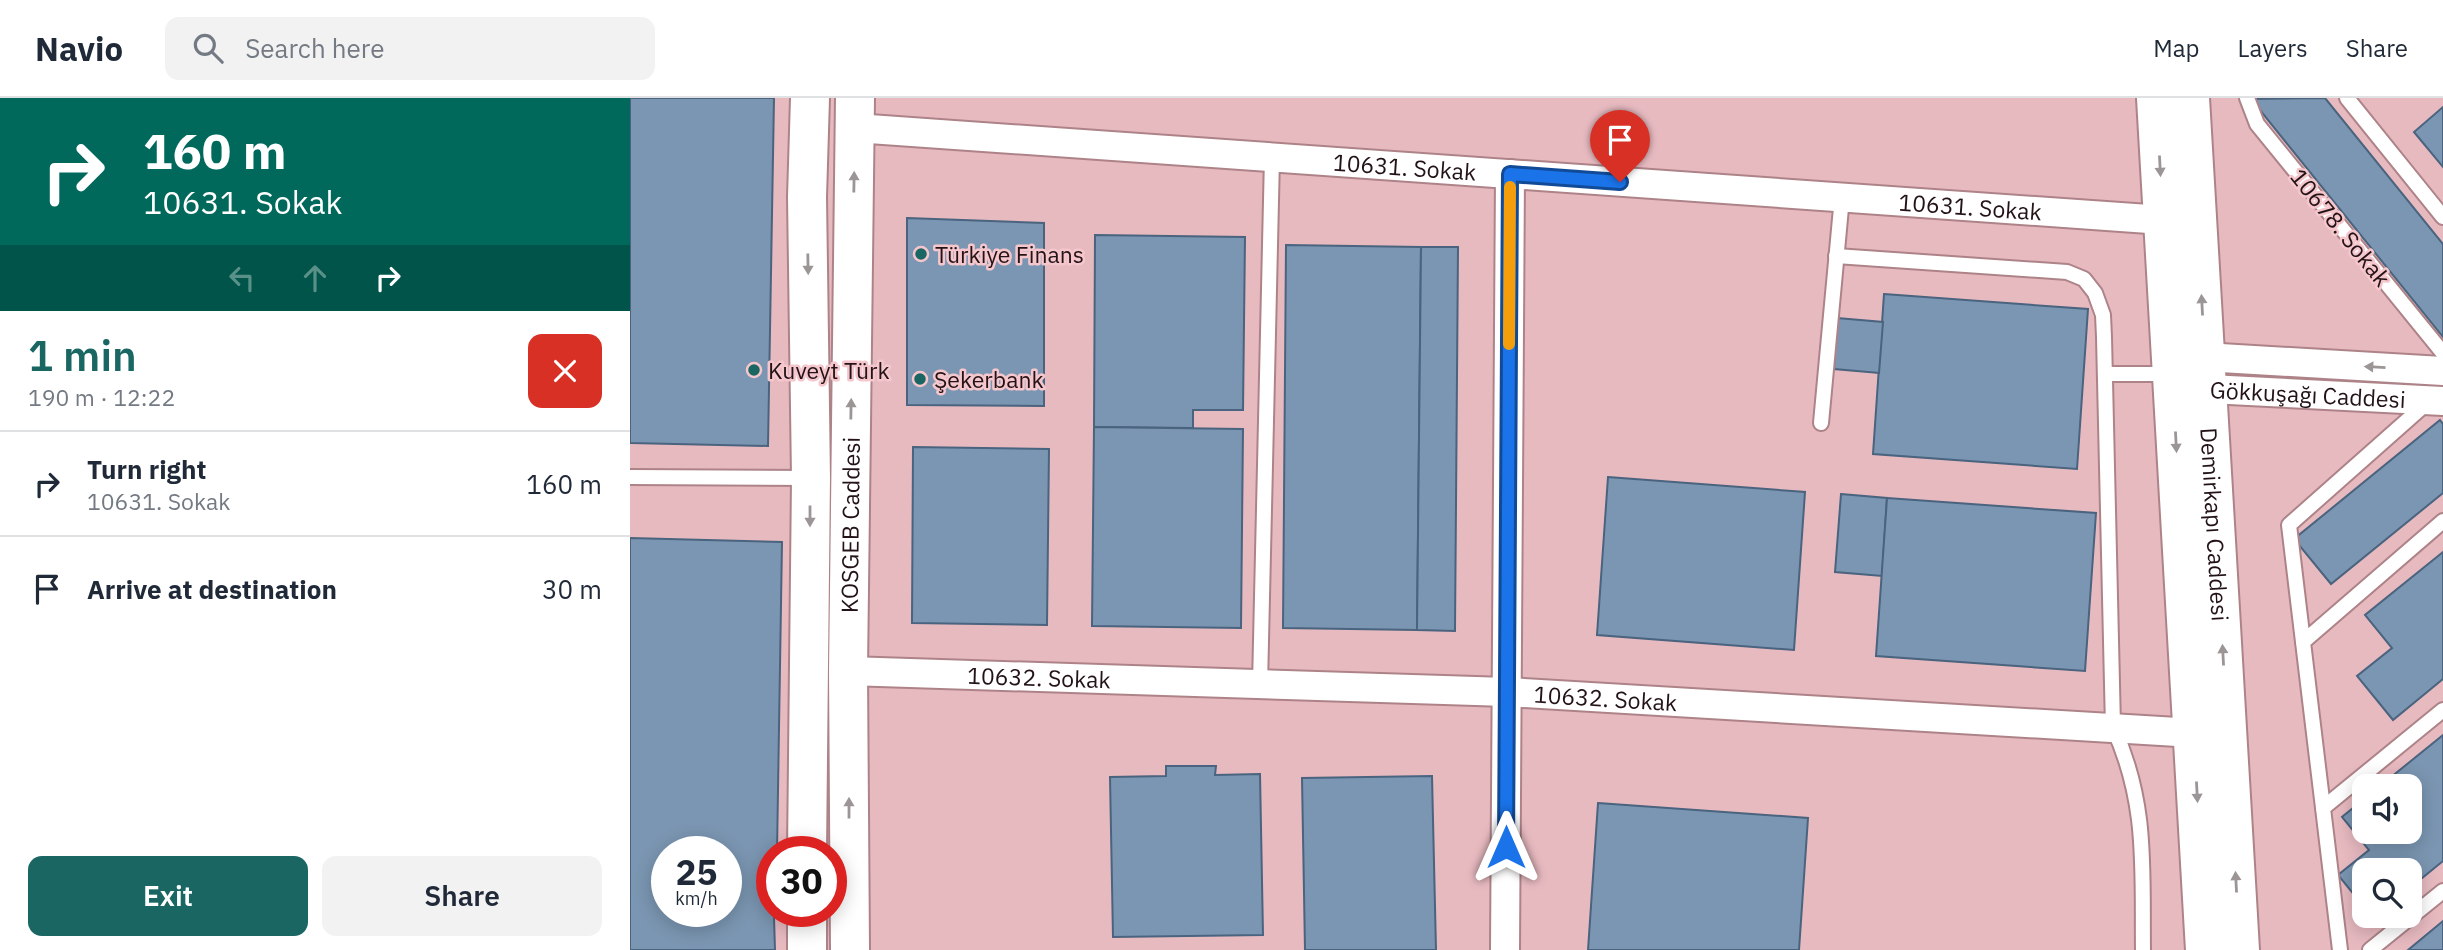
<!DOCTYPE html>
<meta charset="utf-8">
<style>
:root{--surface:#fff;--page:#f2f2f3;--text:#1f2937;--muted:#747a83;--line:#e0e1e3;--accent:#196662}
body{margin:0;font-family:"IBM Plex Sans",sans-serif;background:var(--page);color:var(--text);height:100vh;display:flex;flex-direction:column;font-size:26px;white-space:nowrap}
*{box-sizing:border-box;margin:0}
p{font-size:23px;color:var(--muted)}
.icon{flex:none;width:38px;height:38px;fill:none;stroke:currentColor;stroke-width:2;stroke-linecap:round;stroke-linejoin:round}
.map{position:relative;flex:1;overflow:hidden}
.details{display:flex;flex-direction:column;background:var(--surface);width:630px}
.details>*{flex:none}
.guide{background:#00695c;color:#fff;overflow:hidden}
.buttons{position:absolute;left:1722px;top:676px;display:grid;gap:14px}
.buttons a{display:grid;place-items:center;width:70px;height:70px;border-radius:14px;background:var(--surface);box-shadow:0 4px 18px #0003;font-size:35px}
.speed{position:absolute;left:21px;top:738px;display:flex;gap:14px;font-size:35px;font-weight:700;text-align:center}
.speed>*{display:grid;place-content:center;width:91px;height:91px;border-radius:50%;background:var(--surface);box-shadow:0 4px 18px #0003;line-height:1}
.speed small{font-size:18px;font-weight:400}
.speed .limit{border:10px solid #d22;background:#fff;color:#111}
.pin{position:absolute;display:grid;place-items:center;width:60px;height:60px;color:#fff;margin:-72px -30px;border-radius:50% 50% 50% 0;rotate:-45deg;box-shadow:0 0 7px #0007}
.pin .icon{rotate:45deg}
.me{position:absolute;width:77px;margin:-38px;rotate:0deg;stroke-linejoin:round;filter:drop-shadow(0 0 5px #0008)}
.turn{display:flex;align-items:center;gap:24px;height:147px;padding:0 28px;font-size:32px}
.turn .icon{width:91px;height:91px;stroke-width:2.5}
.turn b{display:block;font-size:49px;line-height:60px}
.lanes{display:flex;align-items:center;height:66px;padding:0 28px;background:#0003;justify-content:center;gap:35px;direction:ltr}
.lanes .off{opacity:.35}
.round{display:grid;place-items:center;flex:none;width:74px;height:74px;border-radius:14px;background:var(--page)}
.summary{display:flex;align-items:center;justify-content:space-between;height:119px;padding:0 28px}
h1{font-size:42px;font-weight:600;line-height:52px;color:var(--accent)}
.cta{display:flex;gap:14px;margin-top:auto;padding:14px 28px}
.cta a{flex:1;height:80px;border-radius:14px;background:var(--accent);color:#fff;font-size:28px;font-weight:600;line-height:80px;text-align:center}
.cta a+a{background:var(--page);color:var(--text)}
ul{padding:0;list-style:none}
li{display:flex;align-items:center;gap:21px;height:105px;padding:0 28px;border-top:2px solid var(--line)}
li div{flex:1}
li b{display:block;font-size:26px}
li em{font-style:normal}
header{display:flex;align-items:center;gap:42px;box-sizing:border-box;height:98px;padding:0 35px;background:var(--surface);border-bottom:2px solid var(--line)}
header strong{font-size:33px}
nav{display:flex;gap:38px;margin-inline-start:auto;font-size:24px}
.search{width:490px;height:63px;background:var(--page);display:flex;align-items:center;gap:18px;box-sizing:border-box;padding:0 24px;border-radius:14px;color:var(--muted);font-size:26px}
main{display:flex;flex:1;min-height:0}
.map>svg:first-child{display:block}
</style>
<header>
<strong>Navio</strong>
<div class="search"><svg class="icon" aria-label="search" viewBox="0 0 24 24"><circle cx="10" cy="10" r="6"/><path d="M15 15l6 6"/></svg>Search here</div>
<nav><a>Map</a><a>Layers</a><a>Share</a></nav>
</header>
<main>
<section class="details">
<div class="guide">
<div class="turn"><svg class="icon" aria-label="right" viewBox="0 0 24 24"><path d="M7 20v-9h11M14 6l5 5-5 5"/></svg><div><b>160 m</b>10631. Sokak</div></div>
<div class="lanes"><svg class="icon off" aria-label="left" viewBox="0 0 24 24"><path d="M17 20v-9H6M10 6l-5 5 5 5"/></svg><svg class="icon off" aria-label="ahead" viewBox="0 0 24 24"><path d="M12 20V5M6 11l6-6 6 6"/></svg><svg class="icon" aria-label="right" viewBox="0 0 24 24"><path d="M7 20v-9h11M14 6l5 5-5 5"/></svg></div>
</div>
<div class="summary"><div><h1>1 min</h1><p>190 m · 12:22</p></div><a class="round" style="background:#d93025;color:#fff"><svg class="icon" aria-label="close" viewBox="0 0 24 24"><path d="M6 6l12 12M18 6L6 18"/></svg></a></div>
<ul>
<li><svg class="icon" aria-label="right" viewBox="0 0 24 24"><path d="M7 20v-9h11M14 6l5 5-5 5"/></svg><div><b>Turn right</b><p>10631. Sokak</p></div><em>160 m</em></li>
<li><svg class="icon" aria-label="arrive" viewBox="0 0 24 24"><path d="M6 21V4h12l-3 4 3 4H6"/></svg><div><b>Arrive at destination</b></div><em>30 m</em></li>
</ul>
<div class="cta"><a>Exit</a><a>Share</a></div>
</section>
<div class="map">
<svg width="1813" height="852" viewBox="0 0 1813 852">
<rect width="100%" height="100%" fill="#e7bac0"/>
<g fill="#7b96b2" stroke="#4a637e" stroke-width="2" fill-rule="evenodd">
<path d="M0,0H144L138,348L0,345Z"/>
<path d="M1695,0L1813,146V239L1621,1Z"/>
<path d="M1813,9V69L1784,34Z"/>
<path d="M277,120L414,125V308L277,307Z"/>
<path d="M465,137L615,139L613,312H563V330L464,329Z"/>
<path d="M656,147L791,149L787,532L653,530Z"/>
<path d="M791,149H828L825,533L787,532Z"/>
<path d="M1254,196L1458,211L1447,371L1243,356Z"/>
<path d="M1207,220L1253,224L1249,275L1204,271Z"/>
<path d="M1810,322L1813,326V395L1701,486L1664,441Z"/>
<path d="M464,329L613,331L611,530L462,528Z"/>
<path d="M283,349L419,351L417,527L282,525Z"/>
<path d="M978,379L1175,394L1164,552L967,537Z"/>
<path d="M1211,396L1257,400L1252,478L1205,474Z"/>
<path d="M1257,400L1466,415L1455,573L1246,558Z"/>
<path d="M0,440L152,444L147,754H142L145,852H0ZM37,754H96V814H37Z"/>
<path d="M1813,454V581L1763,622L1727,578L1762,550L1735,517Z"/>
<path d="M1813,637V763L1780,790V772H1734V809L1708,777L1739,752L1712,719L1734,701V733H1780V688H1750Z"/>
<path d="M536,668H586L585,677L630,676L633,837L483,839L480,679L536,678Z"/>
<path d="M802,678L806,852H675L672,680Z"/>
<path d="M968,705L1178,720L1169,852H958Z"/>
<path d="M1813,823V852H1778Z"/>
</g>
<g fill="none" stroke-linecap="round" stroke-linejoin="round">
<defs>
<g id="lane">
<path d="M1617,0L1627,26L1813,255"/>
<path d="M1717,0L1813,119"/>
<path d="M1206,158L1437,174L1454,181L1465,195L1473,217L1474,239L1483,629C1518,705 1512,770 1513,852"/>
<path d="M1475,276H1541"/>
<path d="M1191,325L1212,99"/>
<path d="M0,379L181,380"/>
<path d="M1673,544L1659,427L1799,303"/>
<path d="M630,587L642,59"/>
<path d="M1693,710L1673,544L1813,423"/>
<path d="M1710,852L1693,710L1813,612"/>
<path d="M1740,852L1813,793"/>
</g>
<g id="street">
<path id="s1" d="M225,30L1533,122"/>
<path d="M1557,258L1813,273"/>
<path id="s2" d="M1559,290L1813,303"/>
<path id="s3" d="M218,573L877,594L1564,635"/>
<path d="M875,852L880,76"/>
</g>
<g id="secondary">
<path d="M1526,0L1575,852"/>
<path id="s4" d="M1560,0L1610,852"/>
<path d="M177,754L181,380L177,99L180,0"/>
<path d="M177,852V814"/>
<path id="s5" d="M220,852L218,573L225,0"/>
</g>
</defs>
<use href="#lane" stroke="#ad8388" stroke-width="18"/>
<use href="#street" stroke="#ad8388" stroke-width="32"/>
<use href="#secondary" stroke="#ad8388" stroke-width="42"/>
<use href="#lane" stroke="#fff" stroke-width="14"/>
<use href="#street" stroke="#fff" stroke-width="28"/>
<use href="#secondary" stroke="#fff" stroke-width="38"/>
</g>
<defs><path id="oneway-solid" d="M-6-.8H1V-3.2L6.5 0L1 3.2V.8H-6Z" transform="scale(1.75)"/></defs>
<g fill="#9c9596">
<use href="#oneway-solid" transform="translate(1530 68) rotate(87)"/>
<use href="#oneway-solid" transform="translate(224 84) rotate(-89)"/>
<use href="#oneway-solid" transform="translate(178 166) rotate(89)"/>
<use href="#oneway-solid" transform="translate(1572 207) rotate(-93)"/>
<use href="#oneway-solid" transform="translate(1745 269) rotate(-177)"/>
<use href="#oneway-solid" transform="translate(221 311) rotate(-89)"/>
<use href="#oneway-solid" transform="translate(1546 344) rotate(87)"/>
<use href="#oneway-solid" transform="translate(180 418) rotate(90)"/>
<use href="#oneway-solid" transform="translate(1593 557) rotate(-93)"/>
<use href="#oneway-solid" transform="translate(1567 694) rotate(87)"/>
<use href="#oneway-solid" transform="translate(219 710) rotate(-90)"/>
<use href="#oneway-solid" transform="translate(1606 784) rotate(-93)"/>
</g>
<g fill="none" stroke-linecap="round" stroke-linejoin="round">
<defs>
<path id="route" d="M876,749L880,76L990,84"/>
</defs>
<use href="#route" stroke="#114b97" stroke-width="18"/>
<use href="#route" stroke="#1a73e8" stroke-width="12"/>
<path stroke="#f59e0b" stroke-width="12" d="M879,246L880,89"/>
</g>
<g fill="#196662" stroke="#f5c7cd" stroke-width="2.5">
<circle cx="291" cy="156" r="7"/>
<circle cx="124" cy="272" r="7"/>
<circle cx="290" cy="281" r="7"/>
</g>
<g text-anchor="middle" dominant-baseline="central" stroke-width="5" stroke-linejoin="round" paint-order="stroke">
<g font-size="23" fill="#231316" stroke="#f5c7cd">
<text stroke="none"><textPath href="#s1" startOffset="551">10631. Sokak</textPath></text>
<text stroke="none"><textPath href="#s1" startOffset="1118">10631. Sokak</textPath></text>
<text transform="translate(1711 129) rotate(51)">10678. Sokak</text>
<text stroke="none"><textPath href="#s2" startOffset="119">Gökkuşağı Caddesi</textPath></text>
<text stroke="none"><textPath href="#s5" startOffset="425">KOSGEB Caddesi</textPath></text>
<text stroke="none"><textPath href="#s4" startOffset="427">Demirkapı Caddesi</textPath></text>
<text stroke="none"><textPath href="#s3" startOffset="191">10632. Sokak</textPath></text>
<text stroke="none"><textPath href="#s3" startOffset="758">10632. Sokak</textPath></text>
</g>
<g font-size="23" fill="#231316" stroke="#f5c7cd" text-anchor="start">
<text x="305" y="156">Türkiye Finans</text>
<text x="138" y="272">Kuveyt Türk</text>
<text x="304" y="281">Şekerbank</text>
</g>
</g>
</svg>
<div class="buttons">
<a><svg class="icon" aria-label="sound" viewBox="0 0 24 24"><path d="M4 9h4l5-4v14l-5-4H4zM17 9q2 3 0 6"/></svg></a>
<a><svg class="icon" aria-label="search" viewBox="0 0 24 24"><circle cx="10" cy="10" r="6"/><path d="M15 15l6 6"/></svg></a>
</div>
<div class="speed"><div>25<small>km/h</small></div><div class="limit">30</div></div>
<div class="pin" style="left:990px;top:84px;background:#d93025"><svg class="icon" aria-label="arrive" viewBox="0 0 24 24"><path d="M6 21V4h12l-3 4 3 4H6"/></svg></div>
<svg class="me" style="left:876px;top:749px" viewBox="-20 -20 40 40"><path d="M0-17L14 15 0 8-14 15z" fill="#1a73e8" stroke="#fff" stroke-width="4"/></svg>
</div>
</main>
